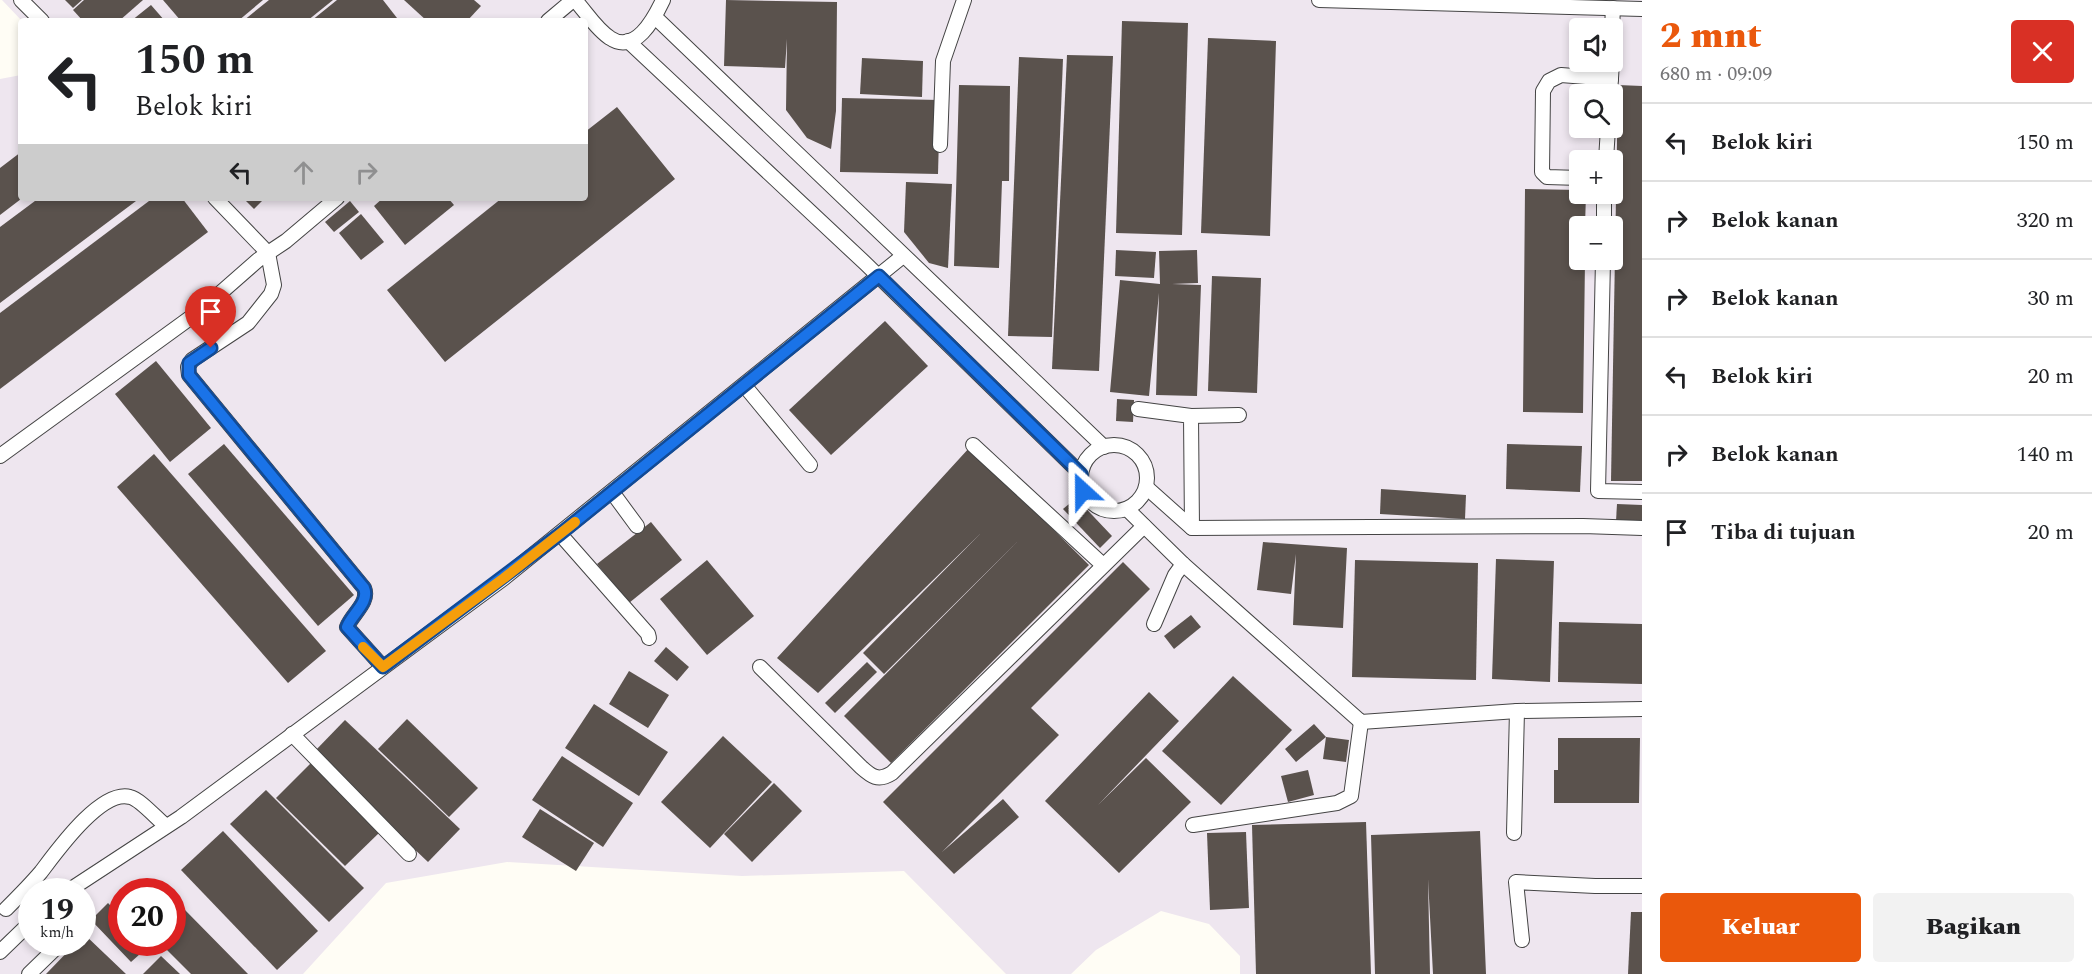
<!DOCTYPE html>
<html lang="id">
<meta charset="utf-8">
<style>
:root{--surface:#fff;--page:#f2f2f2;--text:#202124;--muted:#757577;--line:#e0e0e0;--accent:#ea580c}
body{margin:0;font-family:Spectral,serif;background:var(--page);color:var(--text);height:100vh;display:flex;flex-direction:column;font-size:22px;white-space:nowrap}
*{box-sizing:border-box;margin:0}
p{font-size:20px;color:var(--muted)}
.icon{flex:none;width:33px;height:33px;fill:none;stroke:currentColor;stroke-width:2;stroke-linecap:round;stroke-linejoin:round}
.map{position:relative;flex:1;overflow:hidden}
.panel{display:flex;flex-direction:column;background:var(--surface);width:450px}
.panel>*{flex:none}
.top-card{position:absolute;left:18px;top:18px;width:570px;height:183px;border-radius:6px;box-shadow:0 3px 9px #0003;background:#fff;color:var(--text);overflow:hidden}
.tools{position:absolute;left:1569px;top:18px;display:grid;gap:12px}
.tools a{display:grid;place-items:center;width:54px;height:54px;border-radius:6px;background:var(--surface);box-shadow:0 3px 9px #0003;font-size:30px}
.speed{position:absolute;left:18px;top:878px;display:flex;gap:12px;font-size:30px;font-weight:700;text-align:center}
.speed>*{display:grid;place-content:center;width:78px;height:78px;border-radius:50%;background:var(--surface);box-shadow:0 3px 9px #0003;line-height:1}
.speed small{font-size:15px;font-weight:400}
.speed .limit{border:9px solid #d22;background:#fff;color:#111}
.pin{position:absolute;display:grid;place-items:center;width:51px;height:51px;color:#fff;margin:-62px -26px;border-radius:50% 50% 50% 0;rotate:-45deg;box-shadow:0 0 6px #0007}
.pin .icon{rotate:45deg}
.me{position:absolute;width:66px;margin:-33px;rotate:336deg;stroke-linejoin:round;filter:drop-shadow(0 0 4px #0008)}
.turn{display:flex;align-items:center;gap:21px;height:126px;padding:0 18px;font-size:27px}
.turn .icon{width:78px;height:78px;stroke-width:2.5}
.turn b{display:block;font-size:42px;line-height:51px}
.lanes{display:flex;align-items:center;height:57px;padding:0 18px;background:#0003;justify-content:center;gap:30px;direction:ltr}
.lanes .off{opacity:.35}
.round{display:grid;place-items:center;flex:none;width:63px;height:63px;border-radius:6px;background:var(--page)}
.summary{display:flex;align-items:center;justify-content:space-between;height:102px;padding:0 18px}
h1{font-size:36px;font-weight:800;line-height:45px;color:var(--accent)}
.cta{display:flex;gap:12px;margin-top:auto;padding:12px 18px}
.cta a{flex:1;height:69px;border-radius:6px;background:var(--accent);color:#fff;font-size:24px;font-weight:800;line-height:69px;text-align:center}
.cta a+a{background:var(--page);color:var(--text)}
ul{padding:0;list-style:none}
li{display:flex;align-items:center;gap:18px;height:78px;padding:0 18px;border-top:2px solid var(--line)}
li div{flex:1}
li b{display:block;font-size:22px}
li em{font-style:normal}
main{display:flex;flex:1;min-height:0}
.map>svg:first-child{display:block}
</style>
<main>
<div class="map">
<svg width="1642" height="974" viewBox="0 0 1642 974">
<rect width="100%" height="100%" fill="#fffdf5"/>
<path fill="#eee6ef" fill-rule="evenodd" d="M2,0H1642V974H1240V956L1209,924L1161,911L1096,950L1071,974H1006L904,871L742,876L507,862L386,883L303,974H0V79L21,75V198H585V21H22ZM1580,28H1612V62H1580ZM1580,94H1612V128H1580ZM1580,160H1612V194H1580ZM1580,226H1612V260H1580ZM32,891H82V942H32ZM122,891H172V942H122Z"/>
<g fill="#5a524d">
<path d="M65,0H82L73,8Z"/>
<path d="M84,0H143L119,21H83L73,10Z"/>
<path d="M163,0H263L238,21H181Z"/>
<path d="M269,0H333L307,21H243Z"/>
<path d="M337,0H383L397,18L394,21H311Z"/>
<path d="M404,0H474L481,6L467,21H427Z"/>
<path d="M726,0L837,2L836,111L831,149L807,138L786,110L787,39L785,68L724,66Z"/>
<path d="M151,5L165,21H131Z"/>
<path d="M1122,21L1188,23L1182,235L1116,233Z"/>
<path d="M1208,38L1276,41L1270,236L1201,233Z"/>
<path d="M1067,55L1113,56L1099,371L1052,369Z"/>
<path d="M1019,57L1063,59L1052,337L1008,336Z"/>
<path d="M862,58L923,61L922,97L860,94Z"/>
<path d="M959,85L1010,86L1009,181H1002L999,268L954,266Z"/>
<path d="M1618,85L1642,86V481H1611Z"/>
<path d="M842,98L940,100L938,174L840,172Z"/>
<path d="M617,107L675,179L445,362L387,290L502,198H585V132Z"/>
<path d="M21,152V199L0,215V168Z"/>
<path d="M906,182L952,184L948,268L929,263L904,232Z"/>
<path d="M1525,189L1580,190V194H1586L1585,226H1580V260H1585L1583,413L1523,412Z"/>
<path d="M39,198H140L0,303V227Z"/>
<path d="M153,198H182L208,232L0,389V313Z"/>
<path d="M243,198H265L254,209Z"/>
<path d="M383,198H448L454,205L405,245L374,206Z"/>
<path d="M350,201L359,212L334,232L325,222Z"/>
<path d="M361,214L384,242L361,260L339,233Z"/>
<path d="M1116,250L1156,252L1154,278L1115,276Z"/>
<path d="M1197,250L1198,283L1172,284L1201,285L1197,396L1156,395L1159,293L1149,396L1110,392L1120,280L1160,284L1159,251Z"/>
<path d="M1212,276L1261,278L1257,393L1208,391Z"/>
<path d="M885,321L928,366L831,455L789,410Z"/>
<path d="M156,361L211,428L170,462L115,394Z"/>
<path d="M1117,399L1134,400L1133,422L1116,421Z"/>
<path d="M224,444L354,595L318,626L188,474Z"/>
<path d="M1507,444L1582,446L1580,492L1506,489Z"/>
<path d="M970,447L1089,565L891,763L844,716L1028,531L884,674L863,653L981,533L818,693L777,658Z"/>
<path d="M154,454L326,651L288,683L117,487Z"/>
<path d="M1381,489L1466,495L1465,519L1380,514Z"/>
<path d="M1076,498L1112,536L1100,548L1063,509Z"/>
<path d="M1617,504L1642,505V522L1616,521Z"/>
<path d="M651,522L682,560L629,603L597,564Z"/>
<path d="M1263,542L1347,548L1343,628L1293,625L1296,554L1291,594L1257,590Z"/>
<path d="M1496,559L1554,561L1550,682L1492,679Z"/>
<path d="M707,560L754,616L707,655L660,599Z"/>
<path d="M1355,560L1478,563L1476,680L1352,677Z"/>
<path d="M1123,562L1150,589L1031,708L1059,735L942,852L1003,799L1019,817L954,874L883,802Z"/>
<path d="M1191,615L1201,627L1174,649L1164,636Z"/>
<path d="M1559,622L1642,624V684L1558,682Z"/>
<path d="M666,647L689,667L677,681L654,661Z"/>
<path d="M867,662L877,672L835,713L825,703Z"/>
<path d="M629,671L669,695L648,728L609,704Z"/>
<path d="M1233,676L1292,730L1221,805L1162,751Z"/>
<path d="M1149,692L1179,721L1098,805L1146,758L1191,802L1119,873L1045,801Z"/>
<path d="M594,704L668,752L639,796L565,748Z"/>
<path d="M407,719L478,788L449,817L378,749Z"/>
<path d="M345,720L460,829L428,862L313,753Z"/>
<path d="M1314,724L1326,737L1349,740L1346,762L1323,759L1326,737L1296,762L1285,749Z"/>
<path d="M723,736L772,782L710,848L661,802Z"/>
<path d="M1558,738H1640L1639,803H1554V770H1558Z"/>
<path d="M562,756L633,803L603,847L532,800Z"/>
<path d="M312,762L381,831L345,866L276,798Z"/>
<path d="M1308,770L1314,795L1288,802L1281,776Z"/>
<path d="M774,783L802,811L752,862L724,834Z"/>
<path d="M266,790L364,888L329,922L230,824Z"/>
<path d="M540,809L594,843L576,871L522,837Z"/>
<path d="M1366,822L1371,974H1256L1252,825Z"/>
<path d="M223,831L318,931L277,970L181,870Z"/>
<path d="M1480,831L1486,974H1433L1428,879L1430,974H1375L1371,835Z"/>
<path d="M1246,832L1249,908L1210,910L1207,833Z"/>
<path d="M108,903L122,917V942H145L149,946L131,962L91,920Z"/>
<path d="M185,910L248,974H191L159,942H172V922Z"/>
<path d="M1631,912H1642V974H1628Z"/>
<path d="M84,934L126,974H46L77,942H82Z"/>
<path d="M161,956L180,974H143Z"/>
</g>
<g fill="none" stroke-linecap="round" stroke-linejoin="round">
<defs>
<g id="minor">
<path d="M21,0L42,21"/>
<path d="M575,0C586,12 596,29 610,38C635,55 654,19 663,0"/>
<path d="M1319,0L1642,9"/>
<path d="M655,17L1104,447"/>
<path d="M548,21L573,0"/>
<path d="M1612,28L1613,8"/>
<path d="M628,41L866,264L1081,474"/>
<path d="M1610,94L1612,62"/>
<path d="M940,145L943,61L964,0"/>
<path d="M1606,160L1608,128"/>
<path d="M1580,178L1547,177L1542,172L1543,91L1549,81L1561,75L1611,79"/>
<path d="M215,198L268,253L286,241L337,198"/>
<path d="M1604,226V194"/>
<path d="M1603,260L1598,491L1642,492"/>
<path d="M744,385L810,465"/>
<path d="M1138,409L1191,416L1192,528"/>
<path d="M1191,416L1239,415"/>
<path d="M973,445L1103,565"/>
<circle cx="1114" cy="478" r="33"/>
<path d="M0,456L201,310L258,260L268,253L274,285L271,294L248,323L192,360L188,367L189,375L364,588C370,602 352,614 347,627L383,667"/>
<path d="M1146,487L1192,528L1583,526L1642,528"/>
<path d="M612,492L637,526"/>
<path d="M1127,509L1183,564L1361,722L1517,711L1642,709"/>
<path d="M560,534L648,634L649,638"/>
<path d="M1154,624L1175,575L1183,564"/>
<path d="M760,667L861,767C871,776 878,782 892,773L1144,526"/>
<path d="M292,734L409,854"/>
<path d="M1193,825L1337,803L1351,796L1361,722"/>
<path d="M1514,833L1517,711"/>
<path d="M68,891L181,817L504,578L903,256"/>
<path d="M6,909C18,897 30,885 41,872C57,851 101,789 130,797C140,799 157,819 166,826"/>
<path d="M1522,940L1516,882L1595,886H1642"/>
<path d="M0,952L32,921"/>
<path d="M29,974L62,942"/>
</g>
</defs>
<use href="#minor" stroke="#444" stroke-width="16"/>
<use href="#minor" stroke="#fff" stroke-width="14"/>
</g>
<g fill="none" stroke-linecap="round" stroke-linejoin="round">
<defs>
<path id="route" d="M211,348L189,363V375L364,588C370,602 352,614 347,627L383,667L560,534L879,276L1081,474L1083,491"/>
</defs>
<use href="#route" stroke="#114b97" stroke-width="15"/>
<use href="#route" stroke="#1a73e8" stroke-width="10"/>
<path stroke="#f59e0b" stroke-width="10" d="M363,647L383,667L504,578L575,522"/>
</g>
</svg>
<div class="tools">
<a><svg class="icon" aria-label="sound" viewBox="0 0 24 24"><path d="M4 9h4l5-4v14l-5-4H4zM17 9q2 3 0 6"/></svg></a>
<a><svg class="icon" aria-label="search" viewBox="0 0 24 24"><circle cx="10" cy="10" r="6"/><path d="M15 15l6 6"/></svg></a>
<a>+</a>
<a>−</a>
</div>
<div class="speed"><div>19<small>km/h</small></div><div class="limit">20</div></div>
<div class="pin" style="left:211px;top:348px;background:#d93025"><svg class="icon" aria-label="arrive" viewBox="0 0 24 24"><path d="M6 21V4h12l-3 4 3 4H6"/></svg></div>
<svg class="me" style="left:1083px;top:491px" viewBox="-20 -20 40 40"><path d="M0-17L14 15 0 8-14 15z" fill="#1a73e8" stroke="#fff" stroke-width="4"/></svg>
<div class="top-card">
<div class="turn"><svg class="icon" aria-label="left" viewBox="0 0 24 24"><path d="M17 20v-9H6M10 6l-5 5 5 5"/></svg><div><b>150 m</b>Belok kiri</div></div>
<div class="lanes"><svg class="icon" aria-label="left" viewBox="0 0 24 24"><path d="M17 20v-9H6M10 6l-5 5 5 5"/></svg><svg class="icon off" aria-label="ahead" viewBox="0 0 24 24"><path d="M12 20V5M6 11l6-6 6 6"/></svg><svg class="icon off" aria-label="right" viewBox="0 0 24 24"><path d="M7 20v-9h11M14 6l5 5-5 5"/></svg></div>
</div>
</div>
<section class="panel">
<div class="summary"><div><h1>2 mnt</h1><p>680 m · 09:09</p></div><a class="round" style="background:#d93025;color:#fff"><svg class="icon" aria-label="close" viewBox="0 0 24 24"><path d="M6 6l12 12M18 6L6 18"/></svg></a></div>
<ul>
<li><svg class="icon" aria-label="left" viewBox="0 0 24 24"><path d="M17 20v-9H6M10 6l-5 5 5 5"/></svg><div><b>Belok kiri</b></div><em>150 m</em></li>
<li><svg class="icon" aria-label="right" viewBox="0 0 24 24"><path d="M7 20v-9h11M14 6l5 5-5 5"/></svg><div><b>Belok kanan</b></div><em>320 m</em></li>
<li><svg class="icon" aria-label="right" viewBox="0 0 24 24"><path d="M7 20v-9h11M14 6l5 5-5 5"/></svg><div><b>Belok kanan</b></div><em>30 m</em></li>
<li><svg class="icon" aria-label="left" viewBox="0 0 24 24"><path d="M17 20v-9H6M10 6l-5 5 5 5"/></svg><div><b>Belok kiri</b></div><em>20 m</em></li>
<li><svg class="icon" aria-label="right" viewBox="0 0 24 24"><path d="M7 20v-9h11M14 6l5 5-5 5"/></svg><div><b>Belok kanan</b></div><em>140 m</em></li>
<li><svg class="icon" aria-label="arrive" viewBox="0 0 24 24"><path d="M6 21V4h12l-3 4 3 4H6"/></svg><div><b>Tiba di tujuan</b></div><em>20 m</em></li>
</ul>
<div class="cta"><a>Keluar</a><a>Bagikan</a></div>
</section>
</main>
